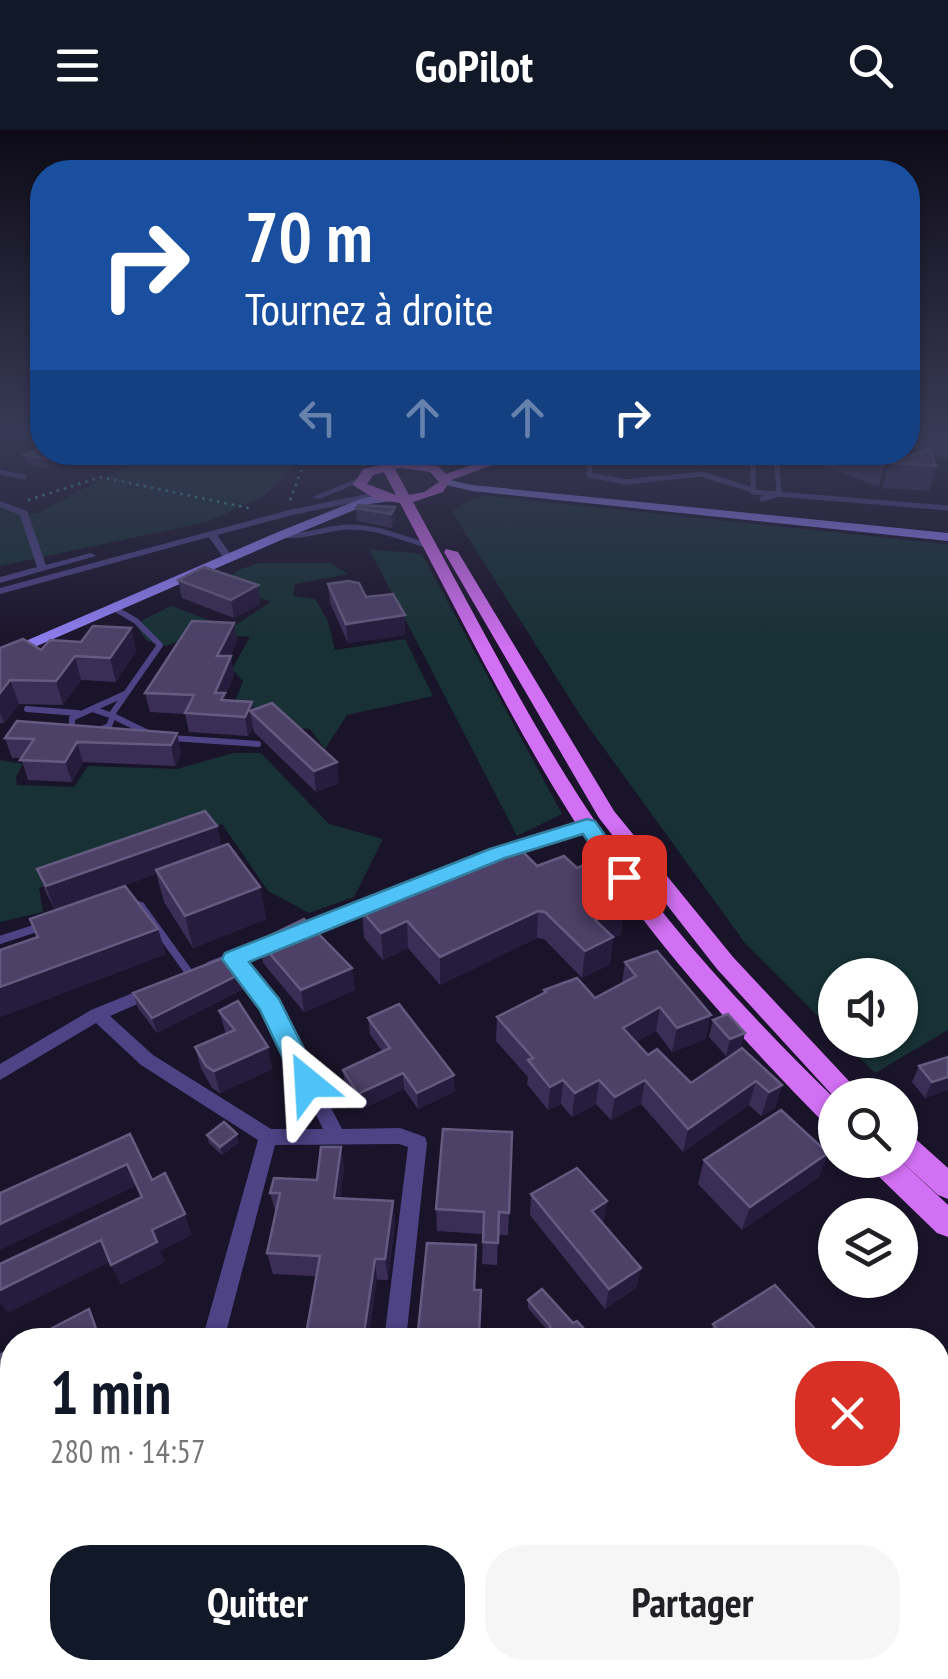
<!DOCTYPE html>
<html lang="fr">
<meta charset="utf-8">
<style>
:root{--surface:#fff;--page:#f6f6f6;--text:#202124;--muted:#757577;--accent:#111827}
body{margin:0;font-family:"PT Sans Narrow",sans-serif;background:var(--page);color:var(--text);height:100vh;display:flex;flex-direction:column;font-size:38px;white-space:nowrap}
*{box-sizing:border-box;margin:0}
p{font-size:32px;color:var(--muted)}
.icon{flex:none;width:55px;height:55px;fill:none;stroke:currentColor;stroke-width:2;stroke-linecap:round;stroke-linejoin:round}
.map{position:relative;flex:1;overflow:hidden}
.sheet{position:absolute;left:0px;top:1198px;width:950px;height:352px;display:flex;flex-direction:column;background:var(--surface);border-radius:40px 40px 0 0;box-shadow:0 2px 8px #0004}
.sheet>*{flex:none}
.top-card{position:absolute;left:30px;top:30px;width:890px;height:305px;border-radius:40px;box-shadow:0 2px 8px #0004;background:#1a4fa0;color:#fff;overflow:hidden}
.tools{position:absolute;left:818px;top:828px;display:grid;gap:20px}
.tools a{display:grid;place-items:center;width:100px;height:100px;border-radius:50%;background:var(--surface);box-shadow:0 2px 8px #0004;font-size:50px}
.pin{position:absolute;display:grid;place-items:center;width:85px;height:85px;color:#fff;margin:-42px;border-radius:20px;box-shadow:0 5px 15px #0006}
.me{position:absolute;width:110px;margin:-55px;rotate:333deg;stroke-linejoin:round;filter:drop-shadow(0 0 8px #0008)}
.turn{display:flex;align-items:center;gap:35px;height:210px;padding:0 50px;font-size:45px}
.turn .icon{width:130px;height:130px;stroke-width:2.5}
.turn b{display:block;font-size:70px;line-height:85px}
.lanes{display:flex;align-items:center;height:95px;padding:0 50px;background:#0003;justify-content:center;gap:50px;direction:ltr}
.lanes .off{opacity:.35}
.round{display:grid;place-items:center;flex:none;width:105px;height:105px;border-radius:40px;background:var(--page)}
.summary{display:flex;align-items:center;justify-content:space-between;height:170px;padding:0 50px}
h1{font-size:60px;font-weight:800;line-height:75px;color:var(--accent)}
.primary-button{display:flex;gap:20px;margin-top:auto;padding:20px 50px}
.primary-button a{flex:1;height:115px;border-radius:40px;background:var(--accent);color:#fff;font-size:40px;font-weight:800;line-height:115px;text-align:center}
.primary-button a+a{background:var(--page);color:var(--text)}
header{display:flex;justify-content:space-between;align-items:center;height:130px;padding:0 50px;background:var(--accent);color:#fff;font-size:45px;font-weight:800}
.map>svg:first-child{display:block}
</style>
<header><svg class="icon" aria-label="menu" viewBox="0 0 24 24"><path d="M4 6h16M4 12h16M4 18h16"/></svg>GoPilot<svg class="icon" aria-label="search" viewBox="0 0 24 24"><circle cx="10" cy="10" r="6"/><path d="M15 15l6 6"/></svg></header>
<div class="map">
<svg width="948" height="1549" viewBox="0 0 948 1549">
<rect width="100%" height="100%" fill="#1a142a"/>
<g fill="#173134">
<path d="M151,323H289L296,334L264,366L207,392L0,436V376L36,384Z"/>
<path d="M486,366L948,414V900L875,943L842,910H900V845H835V903L745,813L582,588L452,382L468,371Z"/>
<path d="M369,419L422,424L562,684L517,706Z"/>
<path d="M259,433H330L348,444L295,454L293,466L315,469L328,491L335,520L405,509L433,566L347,585L325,619L310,599L227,593L243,551L232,539L250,507L202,503L166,516L147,511L135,494L171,476L231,498L271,472L221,454L238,440Z"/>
<path d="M233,623H261L329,694L383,709L354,767L309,783L268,761L222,694L39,758L43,782L0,792V630L23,634L16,647L17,655L74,657L88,636L177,639Z"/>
</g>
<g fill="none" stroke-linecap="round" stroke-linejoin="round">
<g stroke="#3cadb4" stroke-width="2.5" stroke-dasharray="2.5 5" stroke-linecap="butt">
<path d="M28,370L101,347L253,379"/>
<path d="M290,370L303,336"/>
</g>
<g stroke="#4d4385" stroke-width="5">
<path d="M722,322L700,328H598L590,332L589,345L626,352L701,344L753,360"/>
<path d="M753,322V362"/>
<path d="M0,342L24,347"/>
<path d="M753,362L948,378"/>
<path d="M762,369L779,364L776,322"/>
<path d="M282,405C305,408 325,398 347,397C378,396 399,408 427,415"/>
</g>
<g stroke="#4d4385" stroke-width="6">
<path d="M27,579L78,583"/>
<path d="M92,579L113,586L109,596L95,602"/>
<path d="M112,584L160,515L136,491L114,478"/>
<path d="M113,586L150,604"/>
<path d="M72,600V588L125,564"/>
<path d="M171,608L258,614"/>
</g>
<g stroke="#4d4385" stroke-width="8">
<path d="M134,774L141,776L190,844"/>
<path d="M0,810L43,796"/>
</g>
<g fill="#4d4385" fill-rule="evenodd">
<path d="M251,322H269L298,330L294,332Z"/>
<path d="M356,349L363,351L319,369L312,367Z"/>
<path d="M376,362L379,363V367L293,385L217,405L233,428L231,430H225L209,407L0,464V458L289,380Z"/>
<path d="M0,371L27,381L46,435L91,423L96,426L0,453V447L37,437L20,385L0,377Z"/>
<path d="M587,691L594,695L592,698L501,727L494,722L496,719Z"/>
<path d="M475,727L482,732L480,735L302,808H292L289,804L292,800Z"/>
<path d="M275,806L281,808L283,812L281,816L243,831L276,871L342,999L400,998L425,1007L427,1013L406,1210H384L408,1017L399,1014L275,1015L224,1210H202L258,1010L141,935L96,893L0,950V934L91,880L150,856L156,858L158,862L156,866L110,886L153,925L271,999H323L264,879L230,836L213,842L207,840L205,836L207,832Z"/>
<path d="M245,1538H293L298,1540L302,1549H253L249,1547Z"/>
<path d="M330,1538H356L354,1549H328Z"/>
</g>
<g fill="#907ff4" fill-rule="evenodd">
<path d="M446,349L472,355L948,403V411L472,361L442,354L440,352Z"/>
<path d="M389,364L393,365V371L369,374L286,408L0,532V522L278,402L363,368Z"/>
</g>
<g fill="#d270f3" fill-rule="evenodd">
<path d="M378,322H390L392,332L438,336L446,344L509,322H528L451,350L443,362L413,372C473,480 527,590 595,691C664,793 747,883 835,969V997L825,994C747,914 670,831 606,739C526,623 466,497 400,373L375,369L353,355L363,339L381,335ZM401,338L430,342L439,352L424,362L409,365L395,339ZM384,342L396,365L367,354L373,345Z"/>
<path d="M446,419L458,422L614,681L733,827L862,965L835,968L717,839L599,688L444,422Z"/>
<path d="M900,1000L910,1004L948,1038V1069L938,1065L900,1030Z"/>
<path d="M867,1030H900L948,1075V1107L937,1103L871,1039Z"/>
</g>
</g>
<g fill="#3b2e56">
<path d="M908,302H948V330L932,325L936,336L929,361L882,358L889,333L923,322L908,316Z"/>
<path d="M796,322H882L885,332L879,357L795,325Z"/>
<path d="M82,324L50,339L27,334L25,325Z"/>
<path d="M395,377V390L392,398L357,391L356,378Z"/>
<path d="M178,450L260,474L234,488L182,468Z"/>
<path d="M328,454L405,505L348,513L330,473Z"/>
<path d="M234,493L237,511L230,526L234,545L225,566L226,571L252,572L253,579L339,653L316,662L254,602L253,597L248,606L189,602L185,584L150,582L145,563Z"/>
<path d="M131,498L136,521L116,552L81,550L63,575L19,574L4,593H0V518L41,520L81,512Z"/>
<path d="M177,603L181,624L175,636L83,632L72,652L28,650L21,628H12L5,608Z"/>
<path d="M217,696L221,717L260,757L266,789L193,818L164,772L156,743L64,777L166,824L0,887V820L37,807L30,789L55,780L46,763L37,739Z"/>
<path d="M537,736L577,738L605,744L604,758L624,777L621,804L613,808L610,834L582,848L544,809L537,808L440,855L408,818L383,830L364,808L362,781Z"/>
<path d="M259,811L355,860L304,882L263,833Z"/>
<path d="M625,832L706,909L672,922L656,901L636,912L648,925L691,953L738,920L726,926L709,907L713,890L782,955L775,978L761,986L749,975L683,1022L641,974L611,990L596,974L572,987L561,974L548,980L527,954L528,947L496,911L497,887L544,863V860L595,868L622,854Z"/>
<path d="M240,844L243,859L157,903L138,878L133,863Z"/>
<path d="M219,881L268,917L272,939L220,963L212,958L201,938L195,917L226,904Z"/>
<path d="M368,888L455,961L418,979L404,959L360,980L345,956L343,940L382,921L370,904Z"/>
<path d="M948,927V960L925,968L912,952L919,936Z"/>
<path d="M207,1005L239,1012L222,1025L209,1013Z"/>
<path d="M341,1017L344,1039L340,1068L393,1071L395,1092L388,1150L273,1144L267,1123L276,1084L270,1063L317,1050Z"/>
<path d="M704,1030L819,1047L742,1100L698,1054Z"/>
<path d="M531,1064L607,1071L603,1093L641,1138L636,1158L605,1179L530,1085Z"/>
<path d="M436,1079L509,1083L508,1105H498L497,1135L482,1134L483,1104L437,1101Z"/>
<path d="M476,1134L475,1160H481L479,1210H419L418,1201Z"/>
<path d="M528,1170L573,1193L547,1200L528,1178Z"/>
<path d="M713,1194L825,1210H708Z"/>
</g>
<g fill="#261c3d">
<path d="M62,322H82V324L50,339L47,329Z"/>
<path d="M395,377V390L392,398L391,384Z"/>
<path d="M258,455L260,474L234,488L231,470Z"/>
<path d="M405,485V505L348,513L346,494Z"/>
<path d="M234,493L237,511L220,545L217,526Z"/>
<path d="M131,498L136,521L116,552L110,528Z"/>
<path d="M75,526L81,550L63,575L56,551Z"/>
<path d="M231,526L234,545L225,566L228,583L215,563Z"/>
<path d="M10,550L19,574L4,593L0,582V563Z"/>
<path d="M252,572L254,585L250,581L253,597L248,606L245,587Z"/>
<path d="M177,603L181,624L175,636L171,615Z"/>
<path d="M77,612L83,632L72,652L65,632Z"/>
<path d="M337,632L339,653L316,662L314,641Z"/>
<path d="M217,696L222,720L55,781L46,756Z"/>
<path d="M605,744L602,771L594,749Z"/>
<path d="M260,757L266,789L193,818L185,786Z"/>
<path d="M624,777L621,804L613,808L610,834L582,848L585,821L595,790Z"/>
<path d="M538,781L537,808L440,855V827Z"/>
<path d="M407,791L408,818L383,830L381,803Z"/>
<path d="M158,799L166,824L0,887V857Z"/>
<path d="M352,838L355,860L304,882L301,860Z"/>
<path d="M240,844L243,859L157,903L152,888Z"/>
<path d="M660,877L656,901L619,922L623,898Z"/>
<path d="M711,885L706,909L672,922L677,898Z"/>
<path d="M745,903L741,919L726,926L730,909Z"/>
<path d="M268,917L272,939L220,963L214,941Z"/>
<path d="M403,943L404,959L360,980L358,964Z"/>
<path d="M454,945L455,961L418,979L417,963Z"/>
<path d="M948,947V960L925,968L932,952Z"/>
<path d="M563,950L561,974L548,980L550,957Z"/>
<path d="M599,950L596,974L572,987L575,963Z"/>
<path d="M645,950L641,974L611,990L615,967Z"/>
<path d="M756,951L749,975L683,1022L688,999Z"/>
<path d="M782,955L775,978L761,986L769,962Z"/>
<path d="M237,1004L239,1012L222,1025L220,1017Z"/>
<path d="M341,1017L344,1039L337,1089L334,1068Z"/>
<path d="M828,1023L819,1047L742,1100L750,1077Z"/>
<path d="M127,1034L136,1056L0,1120V1094Z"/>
<path d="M393,1071L395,1092L388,1150L385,1129Z"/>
<path d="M607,1071L604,1093L589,1102L592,1081Z"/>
<path d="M185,1084L192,1105L160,1121L165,1132L121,1155L111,1135L152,1100Z"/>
<path d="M101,1110L111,1131L7,1183L0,1172V1160Z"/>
<path d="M375,1129L377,1149L369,1210H363Z"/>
<path d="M641,1138L636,1158L605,1179L609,1159Z"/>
<path d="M12,1256V1275L0,1282V1263Z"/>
</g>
<g fill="#4d4168" stroke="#655a7f" stroke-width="2.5">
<path d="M42,317V322H62L47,329L25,325Z"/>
<path d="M930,319L936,336L889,333Z"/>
<path d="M859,322H882L885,332Z"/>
<path d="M358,375L395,377L391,384L356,378Z"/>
<path d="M204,437L258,455L231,470L178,450Z"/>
<path d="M348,451L359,453L366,467L393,464L405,485L346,494L328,454Z"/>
<path d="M192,491L234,493L217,526H231L215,563H225L221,570L252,572L245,587L185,583L194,565L145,563Z"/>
<path d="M93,496L131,498L110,528L75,526L56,551L10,550L0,563V518L23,509L41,520L50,510L81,512Z"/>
<path d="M272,573L337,632L314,641L250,581Z"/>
<path d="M17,591L177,603L171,615L77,612L65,632L20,630L34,609L5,608Z"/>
<path d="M205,681L217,696L46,756L37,739Z"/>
<path d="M228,714L260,757L185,786L156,740Z"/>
<path d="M515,714L537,736L564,726L577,738L592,732L605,744L594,749L624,777L595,790L613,807L585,821L545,782L538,781L440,827L407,791L381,803L362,781Z"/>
<path d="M125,756L158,799L0,857V820L38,807L30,789Z"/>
<path d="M304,789L352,838L301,860L259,811Z"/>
<path d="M657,821L711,885L677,898L660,877L623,898L648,925L657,919L691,953L742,918L782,955L769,962L756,951L688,999L645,950L615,967L599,950L575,963L563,950L550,957L528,930L533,928L497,887L546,862L544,860L577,848L595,868L636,846L625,832Z"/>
<path d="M226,827L240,844L152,888L133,863Z"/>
<path d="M238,871L268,917L214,941L206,936L195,917L235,900L219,881Z"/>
<path d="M399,874L454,945L417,963L403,943L358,964L343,940L390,918L368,888Z"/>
<path d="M728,884L745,903L730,909L713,890Z"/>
<path d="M948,927V947L932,952L919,936Z"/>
<path d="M781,980L828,1023L750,1077L704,1030Z"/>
<path d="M224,992L237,1004L220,1017L207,1005Z"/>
<path d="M443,999L512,1002L509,1083L499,1082L498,1113L483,1112L484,1082L436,1079Z"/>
<path d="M130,1004L152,1050L165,1043L185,1084L152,1100L157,1112L111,1135L101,1110L0,1160V1134L142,1067L127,1034L0,1094V1063Z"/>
<path d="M321,1017H341L334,1068L393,1071L385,1129H375L363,1210H305L320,1126L267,1123L280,1063H270L274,1048L317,1050Z"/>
<path d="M577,1038L607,1071L592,1081L641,1138L609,1159L531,1064Z"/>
<path d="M427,1113L476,1115L474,1160H481L479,1205L474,1204V1210H429L430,1202L418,1201Z"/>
<path d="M775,1155L825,1210H726L713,1194Z"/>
<path d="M542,1159L573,1193L577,1191L594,1210H533L551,1197L528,1170Z"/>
<path d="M89,1179L100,1210H29Z"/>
<path d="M12,1218V1256L0,1263V1225Z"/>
</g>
<linearGradient id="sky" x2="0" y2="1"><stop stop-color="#0e0b17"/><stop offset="0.58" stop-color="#383a55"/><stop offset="1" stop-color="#383a55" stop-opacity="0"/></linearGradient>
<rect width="948" height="519" fill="url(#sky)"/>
<path fill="#4fc3f7" stroke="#337fa1" stroke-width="2.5" d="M587,689L595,691L631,742L635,747L631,752H616L583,704L505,728L249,832L279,869L321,953L317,961L308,964L299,961L260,880L222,829L225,823L490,719Z"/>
</svg>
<div class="tools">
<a><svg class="icon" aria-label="sound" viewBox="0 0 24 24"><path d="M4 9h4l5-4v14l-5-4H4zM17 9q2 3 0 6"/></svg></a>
<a><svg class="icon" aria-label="search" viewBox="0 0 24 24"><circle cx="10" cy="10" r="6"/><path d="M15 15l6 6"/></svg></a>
<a><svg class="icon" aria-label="layers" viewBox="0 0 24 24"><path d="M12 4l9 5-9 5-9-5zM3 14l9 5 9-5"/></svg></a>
</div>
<div class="pin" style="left:624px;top:747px;background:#d93025"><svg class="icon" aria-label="arrive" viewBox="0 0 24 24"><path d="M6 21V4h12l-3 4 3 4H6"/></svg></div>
<svg class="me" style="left:308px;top:953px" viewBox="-20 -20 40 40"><path d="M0-17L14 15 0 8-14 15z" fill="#4fc3f7" stroke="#fff" stroke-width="4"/></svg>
<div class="top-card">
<div class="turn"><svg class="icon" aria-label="right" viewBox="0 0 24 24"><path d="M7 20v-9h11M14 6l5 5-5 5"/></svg><div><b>70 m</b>Tournez à droite</div></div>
<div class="lanes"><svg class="icon off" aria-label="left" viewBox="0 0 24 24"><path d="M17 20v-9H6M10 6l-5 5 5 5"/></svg><svg class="icon off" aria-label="ahead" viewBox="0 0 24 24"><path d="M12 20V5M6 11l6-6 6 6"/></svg><svg class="icon off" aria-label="ahead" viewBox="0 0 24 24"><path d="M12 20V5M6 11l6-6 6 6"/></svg><svg class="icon" aria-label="right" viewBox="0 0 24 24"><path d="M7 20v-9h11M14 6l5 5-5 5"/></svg></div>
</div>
<section class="sheet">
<div class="summary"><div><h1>1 min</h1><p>280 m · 14:57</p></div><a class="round" style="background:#d93025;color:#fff"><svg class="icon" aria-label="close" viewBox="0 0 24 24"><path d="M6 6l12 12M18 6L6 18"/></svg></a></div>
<div class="primary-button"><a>Quitter</a><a>Partager</a></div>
</section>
</div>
